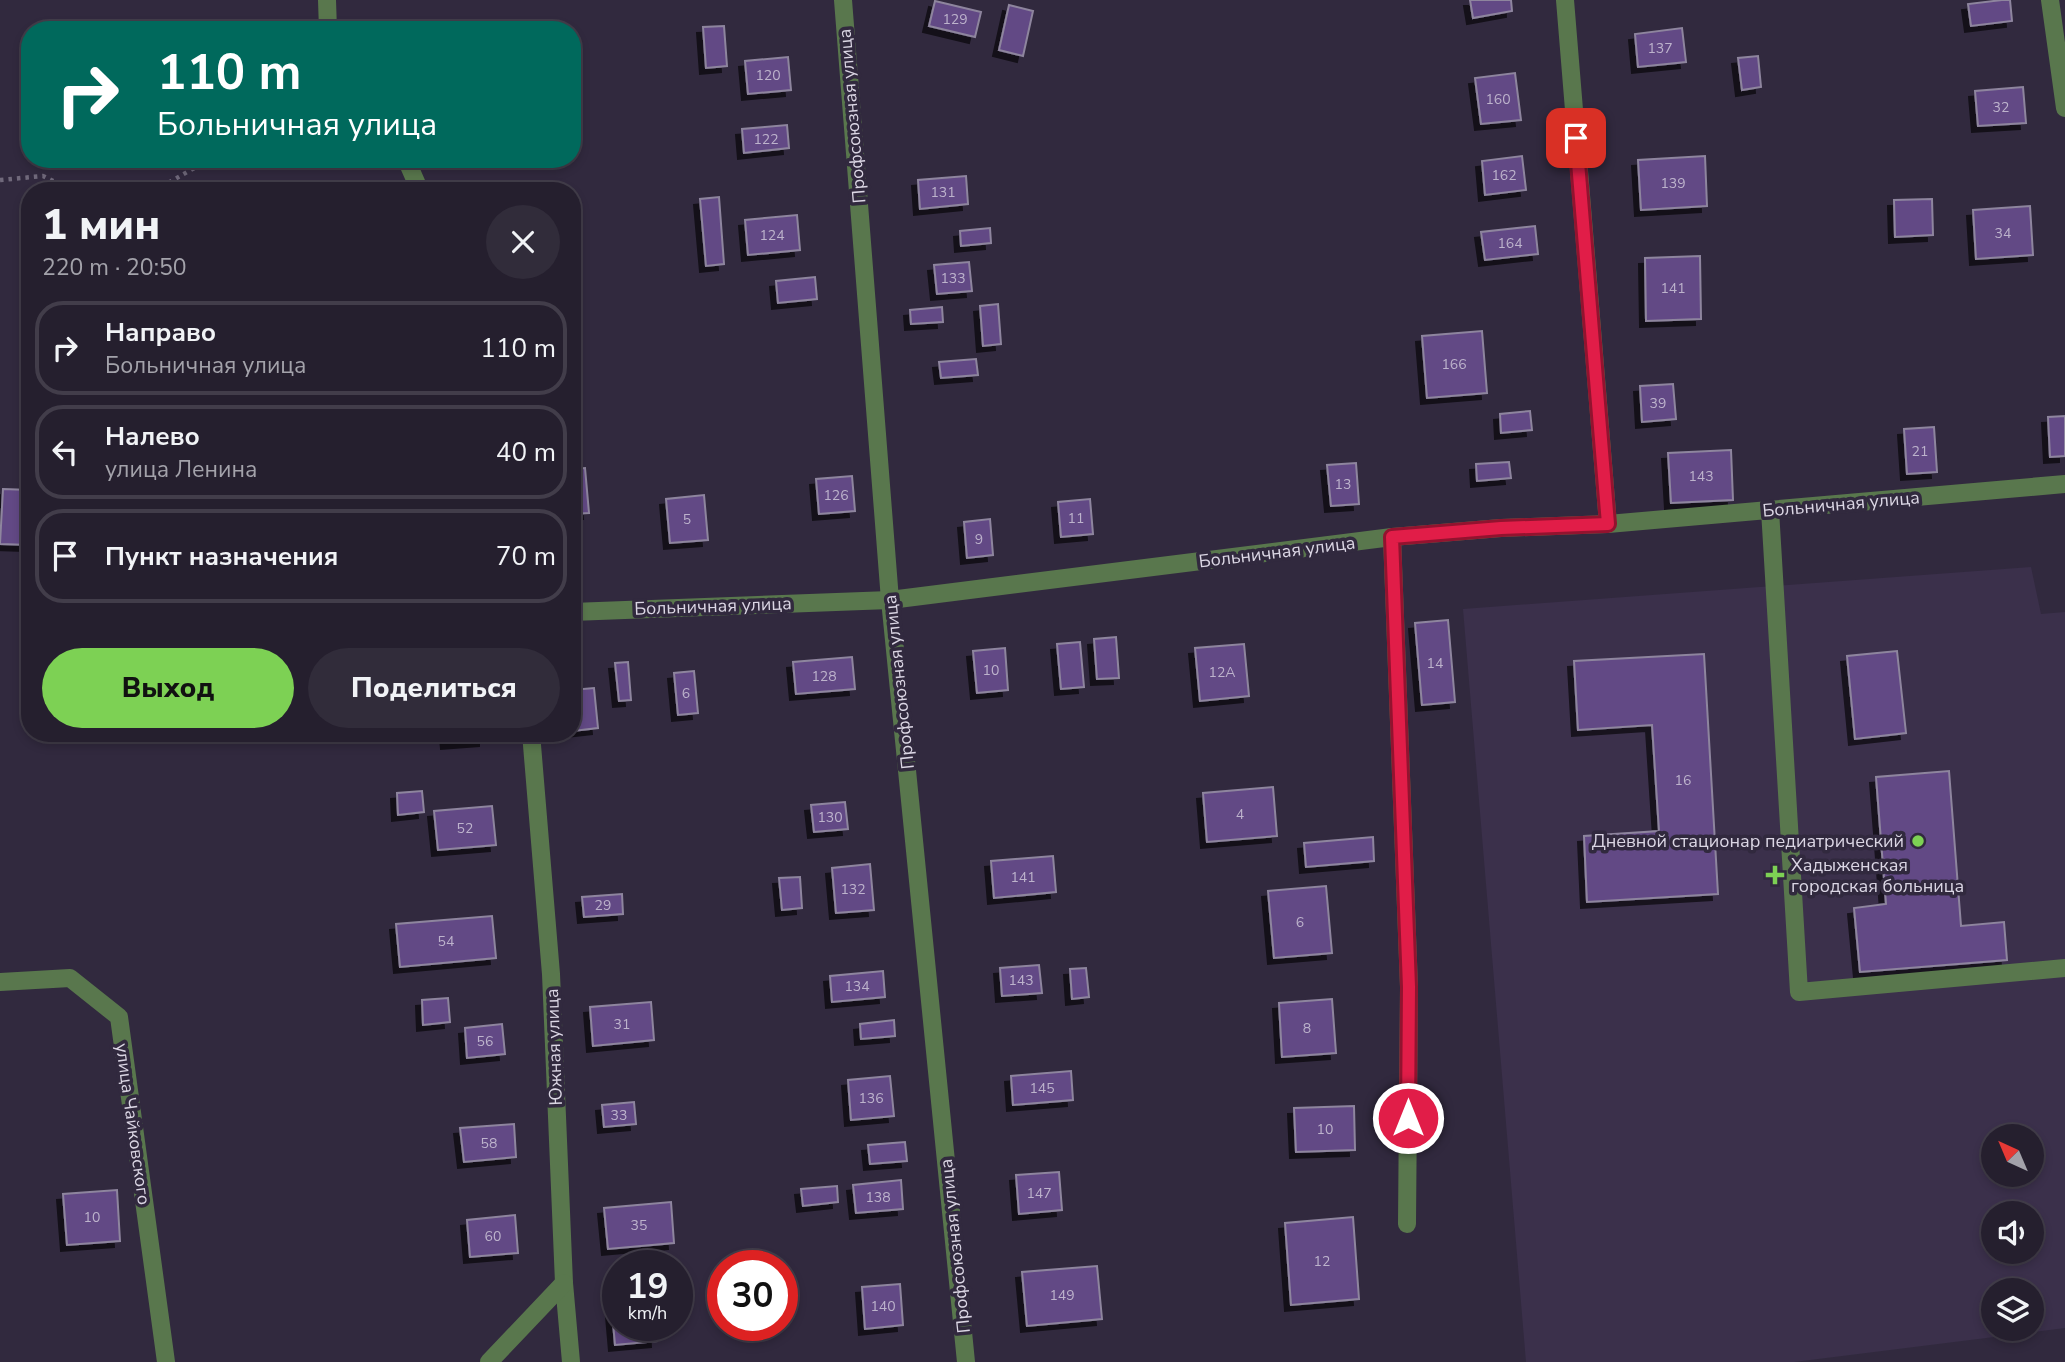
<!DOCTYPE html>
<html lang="ru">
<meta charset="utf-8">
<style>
:root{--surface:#251f2e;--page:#312c3a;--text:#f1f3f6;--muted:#a3a2aa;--line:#423d4a;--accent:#7dd154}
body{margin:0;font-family:"Nunito Sans",sans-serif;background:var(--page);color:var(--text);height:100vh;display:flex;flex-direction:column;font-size:26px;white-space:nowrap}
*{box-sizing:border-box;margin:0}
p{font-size:23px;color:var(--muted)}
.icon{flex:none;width:38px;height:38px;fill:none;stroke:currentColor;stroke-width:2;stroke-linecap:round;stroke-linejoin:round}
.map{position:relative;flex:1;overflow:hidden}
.side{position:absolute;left:21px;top:182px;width:560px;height:560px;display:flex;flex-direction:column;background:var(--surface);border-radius:28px;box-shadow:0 4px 10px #0003,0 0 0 2px var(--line)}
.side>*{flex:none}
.guide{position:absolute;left:21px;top:21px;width:560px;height:147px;border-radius:28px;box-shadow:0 4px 10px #0003,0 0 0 2px var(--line);background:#00695c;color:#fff;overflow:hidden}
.needle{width:46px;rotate:316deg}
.fabs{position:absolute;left:1981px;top:1124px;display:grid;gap:14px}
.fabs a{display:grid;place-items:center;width:63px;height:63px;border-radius:50%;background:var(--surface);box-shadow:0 4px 10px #0003,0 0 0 2px var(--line);font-size:35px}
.speed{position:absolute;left:602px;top:1250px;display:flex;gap:14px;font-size:35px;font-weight:700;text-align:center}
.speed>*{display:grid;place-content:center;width:91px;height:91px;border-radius:50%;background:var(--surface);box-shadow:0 4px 10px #0003,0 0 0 2px var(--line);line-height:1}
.speed small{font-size:18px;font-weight:400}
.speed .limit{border:10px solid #d22;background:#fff;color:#111}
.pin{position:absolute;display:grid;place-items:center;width:60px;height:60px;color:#fff;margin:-30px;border-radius:14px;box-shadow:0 4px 10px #0006}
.me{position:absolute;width:77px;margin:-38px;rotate:0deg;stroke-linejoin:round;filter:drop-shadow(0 0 5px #0008)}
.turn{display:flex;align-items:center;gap:24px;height:147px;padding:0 21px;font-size:32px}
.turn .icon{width:91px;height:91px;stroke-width:2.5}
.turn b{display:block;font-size:49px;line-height:60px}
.round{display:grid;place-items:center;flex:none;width:74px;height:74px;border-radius:37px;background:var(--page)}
.overview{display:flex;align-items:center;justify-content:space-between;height:119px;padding:0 21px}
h1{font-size:42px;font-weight:800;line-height:52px}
.button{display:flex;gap:14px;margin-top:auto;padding:14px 21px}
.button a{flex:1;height:80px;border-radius:42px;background:var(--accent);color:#111;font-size:28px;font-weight:800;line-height:80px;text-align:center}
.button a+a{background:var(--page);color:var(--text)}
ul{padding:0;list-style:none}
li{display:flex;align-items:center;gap:21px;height:94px;margin:0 14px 10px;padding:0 7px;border:4px solid var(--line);border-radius:28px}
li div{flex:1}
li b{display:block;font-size:26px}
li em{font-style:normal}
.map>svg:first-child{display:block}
</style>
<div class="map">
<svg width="2065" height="1362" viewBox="0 0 2065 1362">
<defs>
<filter id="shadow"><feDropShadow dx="-6" dy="6" stdDeviation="0" flood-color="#0009"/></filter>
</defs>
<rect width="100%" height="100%" fill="#31293e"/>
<path fill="#3b304b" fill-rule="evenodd" d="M2031,567L2041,614L2065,612V1328L1794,1362H1526L1463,609ZM1993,1136H2032V1174H1993ZM1993,1213H2032V1251H1993ZM1993,1290H2032V1328H1993Z"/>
<g fill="#624985" stroke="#8e859e" stroke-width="2" filter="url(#shadow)">
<path d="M1470,0H1511L1512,11L1473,18Z"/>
<path d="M2002,0H2010L2012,21L1971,26L1968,4Z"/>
<path d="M935,1L981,12L975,37L929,26Z"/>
<path d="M1009,5L1033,11L1023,56L999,50Z"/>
<path d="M724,26L727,66L706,68L703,27Z"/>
<path d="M1682,28L1686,62L1638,67L1635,34Z"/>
<path d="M1758,56L1761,87L1742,90L1738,58Z"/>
<path d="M788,57L791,90L748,94L745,61Z"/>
<path d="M1515,73L1521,120L1481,124L1475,78Z"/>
<path d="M2023,87L2026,123L1978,126L1975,91Z"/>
<path d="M787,125L789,148L744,153L742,129Z"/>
<path d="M1522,156L1526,190L1485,195L1482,161Z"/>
<path d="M1705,156L1707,206L1641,210L1638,160Z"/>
<path d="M966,176L968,204L920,209L918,180Z"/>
<path d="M719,197L724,264L706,266L700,199Z"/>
<path d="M1932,199L1933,235L1895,237L1894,200Z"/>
<path d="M2030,206L2033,255L1976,259L1973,210Z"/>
<path d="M797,215L800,250L748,255L745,220Z"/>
<path d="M1535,226L1538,254L1485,260L1481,232Z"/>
<path d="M990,228L991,243L961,246L960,231Z"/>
<path d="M1700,256L1701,319L1646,321L1645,258Z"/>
<path d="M969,262L972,291L937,294L934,265Z"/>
<path d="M815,277L817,299L778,303L776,281Z"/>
<path d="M998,304L1001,344L983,346L980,306Z"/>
<path d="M942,307L943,322L911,324L910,310Z"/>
<path d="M1482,331L1487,393L1427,398L1422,336Z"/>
<path d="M976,359L978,375L941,378L939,362Z"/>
<path d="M1673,384L1676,419L1642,422L1640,386Z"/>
<path d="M1530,411L1532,430L1501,433L1500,414Z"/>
<path d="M2065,416V456L2050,457L2048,417Z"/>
<path d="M1934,427L1937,472L1907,474L1904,429Z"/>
<path d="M1731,450L1733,500L1671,503L1668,453Z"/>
<path d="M1509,462L1511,478L1477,481L1476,464Z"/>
<path d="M1356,463L1359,504L1331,506L1327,465Z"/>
<path d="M585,468L589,513L572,514V469Z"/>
<path d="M852,476L855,511L819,514L816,479Z"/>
<path d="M3,489L30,490V545L0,544Z"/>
<path d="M704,495L708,540L670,543L666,499Z"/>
<path d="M1090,499L1093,534L1061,537L1058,502Z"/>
<path d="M990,519L993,555L967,558L964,522Z"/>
<path d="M1448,620L1455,702L1422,705L1415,623Z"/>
<path d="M1116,637L1119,678L1097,679L1094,639Z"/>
<path d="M1080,642L1084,687L1061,689L1057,644Z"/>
<path d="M1244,644L1249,696L1200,701L1195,648Z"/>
<path d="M1005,648L1008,690L977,693L973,651Z"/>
<path d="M1897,651L1906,733L1855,739L1847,656Z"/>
<path d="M1704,654L1718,894L1587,902L1584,836L1659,831L1652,725L1578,730L1574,661Z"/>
<path d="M852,657L855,689L796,694L793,662Z"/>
<path d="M628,662L631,700L619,701L615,663Z"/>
<path d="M694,671L698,713L678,715L674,673Z"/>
<path d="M594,688L598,728L573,731L572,690Z"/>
<path d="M446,733H485V740L447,743Z"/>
<path d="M1949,771L1961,926L2004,922L2007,960L1860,972L1854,908L1886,904L1876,777Z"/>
<path d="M1273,787L1277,836L1207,842L1203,793Z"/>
<path d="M422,791L424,812L398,815L397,793Z"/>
<path d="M845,802L848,829L814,832L811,805Z"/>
<path d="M492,806L496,845L438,850L434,811Z"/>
<path d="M1373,837L1374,861L1306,867L1304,843Z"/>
<path d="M1053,856L1056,892L994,898L991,861Z"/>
<path d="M870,864L874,910L836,913L832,868Z"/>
<path d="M800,877L802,908L782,910L779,878Z"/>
<path d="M1326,886L1332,953L1274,958L1268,891Z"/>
<path d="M622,894L623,914L584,917L582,897Z"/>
<path d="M492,916L496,958L400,967L396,924Z"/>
<path d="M1039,965L1042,993L1002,996L1000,968Z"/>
<path d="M1086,968L1089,997L1072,999L1070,969Z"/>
<path d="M883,971L885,997L832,1002L830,976Z"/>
<path d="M448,998L450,1022L423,1025L422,1000Z"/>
<path d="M1332,999L1336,1053L1282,1057L1279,1003Z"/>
<path d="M651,1002L654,1040L593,1046L590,1007Z"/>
<path d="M894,1020L895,1036L861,1039L860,1024Z"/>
<path d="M502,1024L505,1054L467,1058L465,1028Z"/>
<path d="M1071,1071L1073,1100L1013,1105L1011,1076Z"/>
<path d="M890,1076L894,1116L851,1120L848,1080Z"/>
<path d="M634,1102L636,1124L604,1127L602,1105Z"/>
<path d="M1354,1106L1355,1150L1296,1152L1294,1108Z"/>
<path d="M514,1124L516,1157L464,1162L460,1128Z"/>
<path d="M905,1142L907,1161L870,1164L868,1145Z"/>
<path d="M1059,1172L1062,1210L1019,1214L1016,1175Z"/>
<path d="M901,1180L903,1209L856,1213L853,1185Z"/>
<path d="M837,1186L838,1202L803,1206L801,1189Z"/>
<path d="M117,1190L120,1241L67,1245L63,1194Z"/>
<path d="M671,1202L674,1243L608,1249L604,1208Z"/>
<path d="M515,1215L518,1253L470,1257L467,1220Z"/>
<path d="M1353,1217L1359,1299L1291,1305L1285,1223Z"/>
<path d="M1097,1266L1102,1319L1027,1326L1022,1272Z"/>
<path d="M900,1284L903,1325L865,1329L862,1287Z"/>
<path d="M612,1311H618V1325H656L657,1341L615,1345Z"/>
</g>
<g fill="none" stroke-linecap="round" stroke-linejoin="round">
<g stroke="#70697b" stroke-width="4.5" stroke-dasharray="3.5 5" stroke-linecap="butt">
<path d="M0,180L43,176L74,191"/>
<path d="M154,191L210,159"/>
</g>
<g stroke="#59774d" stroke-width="18">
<path d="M327,0L328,30"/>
<path d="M843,0L890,600L966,1362"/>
<path d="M1565,0L1608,524"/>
<path d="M2050,0L2065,108"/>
<path d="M406,159L420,191"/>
<path d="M1770,510L1799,992L2065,968"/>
<path d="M1392,537L1409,987L1407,1224"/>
<path d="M572,612L890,600L1392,537L1501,528L1608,524L2065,484"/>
<path d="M531,733L551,974L564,1283L571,1362"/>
<path d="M0,982L70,978L119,1017L166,1362"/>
<path d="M489,1362L564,1283"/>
</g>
</g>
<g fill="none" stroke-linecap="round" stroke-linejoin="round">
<defs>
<path id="route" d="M1408,1118L1409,987L1392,537L1501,528L1608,524L1576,138"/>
</defs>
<use href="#route" stroke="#92132f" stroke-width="18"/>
<use href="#route" stroke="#e11d48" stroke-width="12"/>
</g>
<g fill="#7dd154" stroke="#31293e" stroke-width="2.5">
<circle cx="1918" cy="841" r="7"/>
<path d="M1771.5 864.5h7v7h7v7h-7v7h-7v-7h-7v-7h7z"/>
</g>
<g text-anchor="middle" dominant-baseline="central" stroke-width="7" stroke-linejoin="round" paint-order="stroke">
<g font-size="14" fill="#bdb3cc">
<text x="955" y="19">129</text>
<text x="1660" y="48">137</text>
<text x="768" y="75">120</text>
<text x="1498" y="99">160</text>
<text x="2001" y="107">32</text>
<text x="766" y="139">122</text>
<text x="1504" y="175">162</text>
<text x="1673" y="183">139</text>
<text x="943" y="192">131</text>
<text x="2003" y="233">34</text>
<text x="772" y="235">124</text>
<text x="1510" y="243">164</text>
<text x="953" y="278">133</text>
<text x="1673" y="288">141</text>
<text x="1454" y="364">166</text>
<text x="1658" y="403">39</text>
<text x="1920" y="451">21</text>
<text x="1701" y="476">143</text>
<text x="1343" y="484">13</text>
<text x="836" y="495">126</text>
<text x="1076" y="518">11</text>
<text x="687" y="519">5</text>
<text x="979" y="539">9</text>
<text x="1435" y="663">14</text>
<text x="991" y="670">10</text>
<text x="1222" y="672">12А</text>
<text x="824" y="676">128</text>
<text x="686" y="693">6</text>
<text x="1683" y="780">16</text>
<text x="1240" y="814">4</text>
<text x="830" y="817">130</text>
<text x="465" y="828">52</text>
<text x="1023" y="877">141</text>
<text x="853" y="889">132</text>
<text x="603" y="905">29</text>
<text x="1300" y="922">6</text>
<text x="446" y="941">54</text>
<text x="1021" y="980">143</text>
<text x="857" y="986">134</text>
<text x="622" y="1024">31</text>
<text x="1307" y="1028">8</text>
<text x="485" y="1041">56</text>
<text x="1042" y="1088">145</text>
<text x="871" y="1098">136</text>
<text x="619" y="1115">33</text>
<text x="1325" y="1129">10</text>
<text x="489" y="1143">58</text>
<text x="1039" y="1193">147</text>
<text x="878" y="1197">138</text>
<text x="92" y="1217">10</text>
<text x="639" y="1225">35</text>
<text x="493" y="1236">60</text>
<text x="1322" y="1261">12</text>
<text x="1062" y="1295">149</text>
<text x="883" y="1306">140</text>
</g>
<g font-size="18" fill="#dbd6e4" stroke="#31293e">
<text transform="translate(852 116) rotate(-95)">Профсоюзная улица</text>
<text transform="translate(1841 504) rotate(-5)">Больничная улица</text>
<text transform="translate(1277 552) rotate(-7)">Больничная улица</text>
<text transform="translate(713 606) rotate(-2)">Больничная улица</text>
<text transform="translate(899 682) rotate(-96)">Профсоюзная улица</text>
<text transform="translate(554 1047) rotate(-92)">Южная улица</text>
<text transform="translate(133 1124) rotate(82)">улица Чайковского</text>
<text transform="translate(955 1246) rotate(-96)">Профсоюзная улица</text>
</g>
<g font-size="18" fill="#dbd6e4" stroke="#31293e" text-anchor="end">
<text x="1904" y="841">Дневной стационар педиатрический</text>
<text x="1791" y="865" text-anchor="start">Хадыженская<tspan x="1791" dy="21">городская больница</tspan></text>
</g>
</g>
</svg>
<div class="fabs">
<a><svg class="needle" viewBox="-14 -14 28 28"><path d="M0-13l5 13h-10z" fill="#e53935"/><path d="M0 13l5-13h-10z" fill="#a3a2aa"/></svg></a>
<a><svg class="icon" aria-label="sound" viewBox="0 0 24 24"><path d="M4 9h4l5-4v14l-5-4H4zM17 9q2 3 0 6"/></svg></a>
<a><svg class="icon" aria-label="layers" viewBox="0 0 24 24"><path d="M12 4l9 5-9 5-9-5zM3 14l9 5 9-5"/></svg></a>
</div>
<div class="speed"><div>19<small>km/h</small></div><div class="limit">30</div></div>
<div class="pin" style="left:1576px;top:138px;background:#d93025"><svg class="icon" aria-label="arrive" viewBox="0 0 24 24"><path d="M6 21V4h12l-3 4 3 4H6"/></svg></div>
<svg class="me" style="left:1408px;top:1118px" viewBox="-20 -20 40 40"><circle r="17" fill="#e11d48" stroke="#fff" stroke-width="3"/><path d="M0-11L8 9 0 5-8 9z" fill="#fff"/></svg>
<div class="guide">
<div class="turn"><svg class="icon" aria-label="right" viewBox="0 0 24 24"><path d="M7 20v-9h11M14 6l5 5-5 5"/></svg><div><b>110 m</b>Больничная улица</div></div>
</div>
<section class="side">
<div class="overview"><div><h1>1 мин</h1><p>220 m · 20:50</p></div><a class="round"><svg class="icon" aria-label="close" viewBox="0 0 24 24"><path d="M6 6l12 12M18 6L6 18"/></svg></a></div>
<ul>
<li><svg class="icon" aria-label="right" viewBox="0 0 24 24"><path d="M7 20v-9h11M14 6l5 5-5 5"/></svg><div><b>Направо</b><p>Больничная улица</p></div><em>110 m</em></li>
<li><svg class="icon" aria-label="left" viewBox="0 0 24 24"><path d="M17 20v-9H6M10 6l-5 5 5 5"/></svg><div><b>Налево</b><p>улица Ленина</p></div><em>40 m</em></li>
<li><svg class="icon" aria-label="arrive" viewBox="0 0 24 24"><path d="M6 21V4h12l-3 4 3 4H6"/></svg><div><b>Пункт назначения</b></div><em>70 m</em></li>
</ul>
<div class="button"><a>Выход</a><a>Поделиться</a></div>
</section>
</div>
